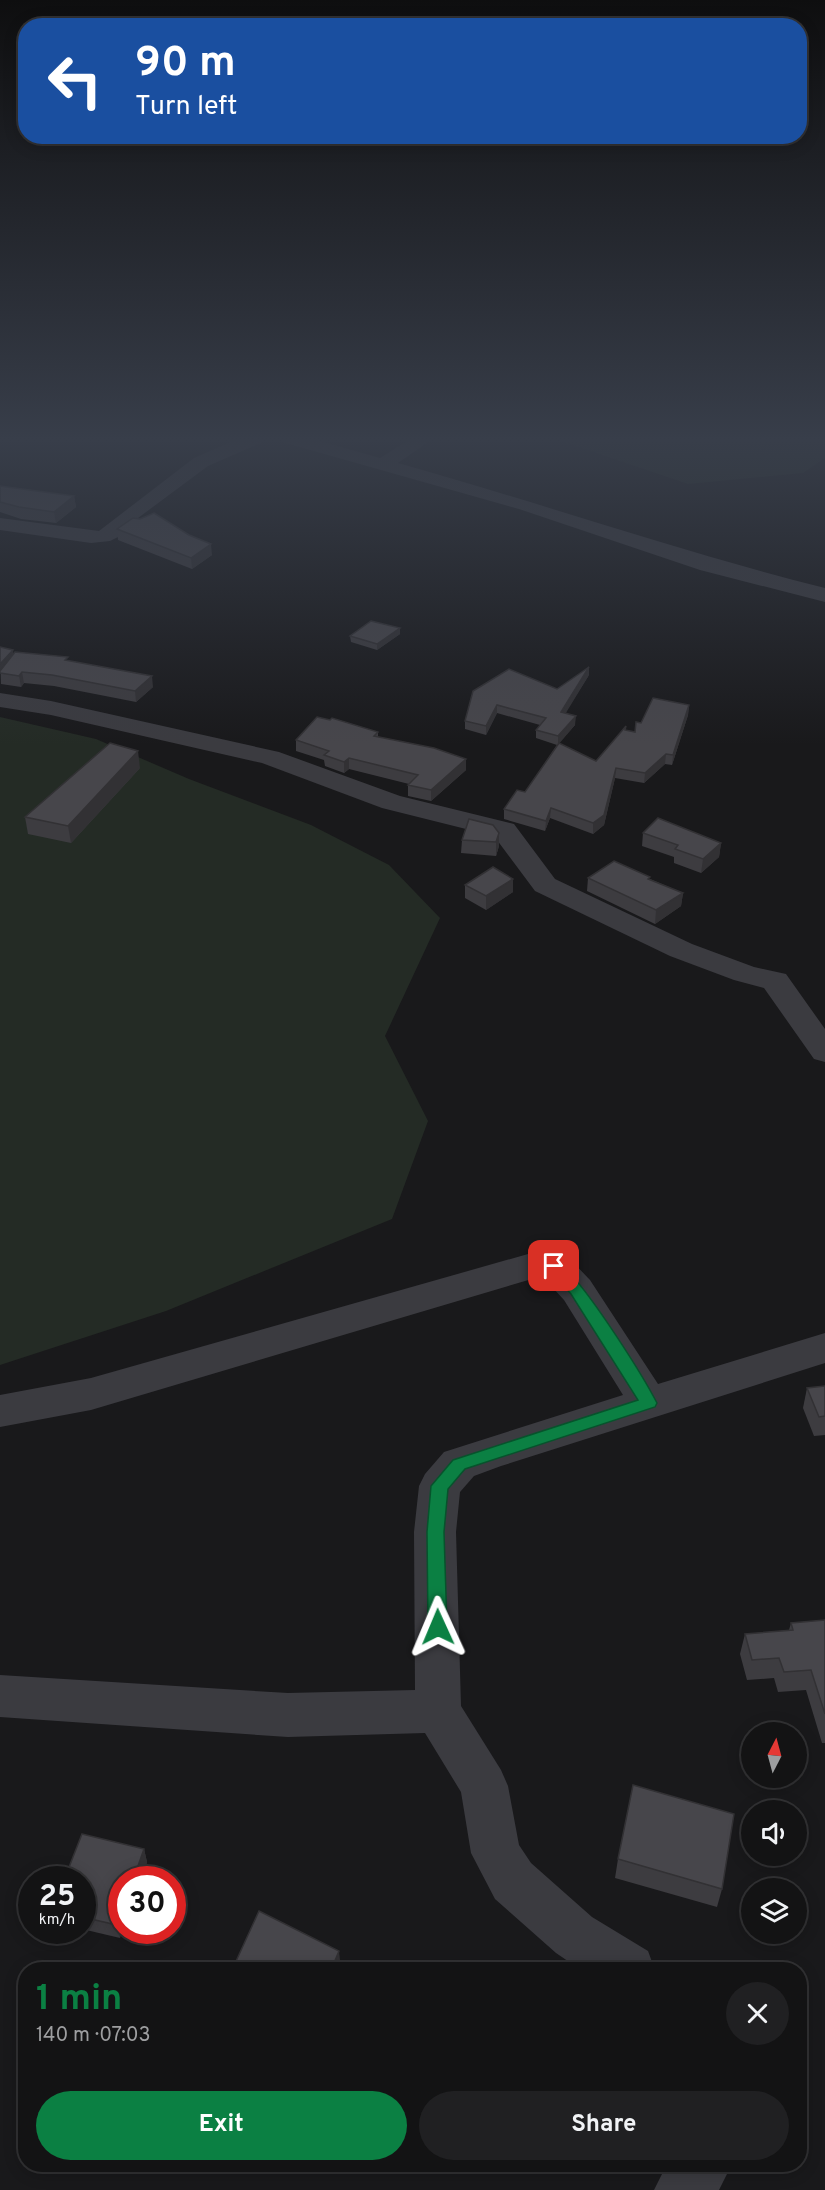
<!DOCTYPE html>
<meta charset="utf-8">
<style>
:root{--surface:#131314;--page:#202022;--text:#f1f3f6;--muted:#9d9ea0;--line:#323234;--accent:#0b8043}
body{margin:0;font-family:Overpass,sans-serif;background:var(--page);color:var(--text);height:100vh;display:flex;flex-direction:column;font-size:22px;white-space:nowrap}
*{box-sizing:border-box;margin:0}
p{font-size:20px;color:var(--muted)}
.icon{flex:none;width:33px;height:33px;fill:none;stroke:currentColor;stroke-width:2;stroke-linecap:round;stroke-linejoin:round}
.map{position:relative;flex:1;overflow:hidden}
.sheet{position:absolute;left:18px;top:1962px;width:789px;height:210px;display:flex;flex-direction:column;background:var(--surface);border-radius:24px;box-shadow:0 3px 15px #0003,0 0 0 2px var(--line)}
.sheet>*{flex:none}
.hud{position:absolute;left:18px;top:18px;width:789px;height:126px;border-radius:24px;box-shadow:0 3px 15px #0003,0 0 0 2px var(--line);background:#1a4fa0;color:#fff;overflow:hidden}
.needle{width:39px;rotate:6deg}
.controls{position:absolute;left:741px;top:1722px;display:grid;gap:12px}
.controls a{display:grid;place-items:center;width:66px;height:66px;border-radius:50%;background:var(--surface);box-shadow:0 3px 15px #0003,0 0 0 2px var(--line);font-size:30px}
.speed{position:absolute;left:18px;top:1866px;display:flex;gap:12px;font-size:30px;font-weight:700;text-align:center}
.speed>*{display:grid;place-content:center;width:78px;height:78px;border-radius:50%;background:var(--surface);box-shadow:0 3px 15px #0003,0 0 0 2px var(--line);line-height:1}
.speed small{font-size:15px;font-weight:400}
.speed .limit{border:9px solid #d22;background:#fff;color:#111}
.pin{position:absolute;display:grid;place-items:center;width:51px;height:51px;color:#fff;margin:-26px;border-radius:12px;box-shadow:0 3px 9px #0006}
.me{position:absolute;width:66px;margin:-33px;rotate:359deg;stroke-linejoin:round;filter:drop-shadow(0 0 4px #0008)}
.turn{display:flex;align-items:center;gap:21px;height:126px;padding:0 18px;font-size:27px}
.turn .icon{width:78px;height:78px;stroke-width:2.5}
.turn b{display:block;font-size:42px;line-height:51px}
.round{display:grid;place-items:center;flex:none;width:63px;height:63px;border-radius:32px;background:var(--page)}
.overview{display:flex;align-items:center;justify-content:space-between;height:102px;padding:0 18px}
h1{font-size:36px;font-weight:700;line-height:45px;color:var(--accent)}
.cta{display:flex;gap:12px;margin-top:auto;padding:12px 18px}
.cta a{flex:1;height:69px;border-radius:36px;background:var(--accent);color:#fff;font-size:24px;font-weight:700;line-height:69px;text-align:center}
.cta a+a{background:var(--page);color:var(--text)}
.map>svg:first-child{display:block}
</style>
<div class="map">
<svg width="825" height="2190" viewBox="0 0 825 2190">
<rect width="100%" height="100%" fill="#19191b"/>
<g fill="#242b25">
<path d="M552,438H825V458L803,473L688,484Z"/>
<path d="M0,717L96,739L189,779L311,825L389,865L440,918L385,1036L428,1121L392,1219L166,1311L0,1365Z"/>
</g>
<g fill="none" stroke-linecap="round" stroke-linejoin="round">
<g fill="#3b3b40" fill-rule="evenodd">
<path d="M240,438H265L263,442L208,466L134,521L122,535L110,541L91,543L0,530V518L99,531L194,458Z"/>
<path d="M280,438H309L380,458L412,438H434L398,463C541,503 681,552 825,588V602L700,570L519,509L282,442Z"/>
<path d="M0,693L51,701L279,752L400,796L514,824L555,879L692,944L754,967L786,974L825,1029V1062L814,1059L764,988L734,980L670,956L535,891L494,836L382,808L262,763L51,715L0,707Z"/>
<path d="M542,1250L567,1256L590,1280L658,1384L825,1333V1363L501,1466L474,1476L460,1492L456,1532L461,1706L501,1770L508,1786L519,1845L531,1863L592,1917L648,1951L655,1970H581L556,1953L495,1899L471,1853L461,1792L425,1733L288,1737L0,1717V1675L288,1693L415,1690L414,1532L419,1486L425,1474L444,1452L623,1395L564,1300L542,1276L91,1410L0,1427V1395L91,1378Z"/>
<path d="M667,2164H732L719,2190H654Z"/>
</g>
</g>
<g fill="#3d3c40">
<path d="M0,486L74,496L76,507L56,523L21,519L0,512Z"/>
<path d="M140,519L212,555L192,569L118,540L117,529Z"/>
<path d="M400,634L377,650L351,642L350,636Z"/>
<path d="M0,647L13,650V654L68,661L153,687L136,702L54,686L24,683L21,687L1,684Z"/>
<path d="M589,675L565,713L575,725L559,743L596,761L626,726L625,730L635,732L641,723L689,705L688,715L672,765L665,764L644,783L615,778L604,825L593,834L550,818L545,831L504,819V809L525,792L557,745L536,738V730L540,725L497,713L486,735L465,729V721L473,691L557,689Z"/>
<path d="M378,732V737L466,770L431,801L408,796V785L409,784L349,769L344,773L325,766L324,760L296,751V740Z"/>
<path d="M140,768L71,843L28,834L25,817Z"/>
<path d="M499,833V846L496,856L461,853L462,840Z"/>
<path d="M643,833L721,843L719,857L701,873L674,863V857L642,846Z"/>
<path d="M588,878L650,879L683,893L681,906L655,924L587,891Z"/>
<path d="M465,885L513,892L486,910L465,898Z"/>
<path d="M825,1386V1435L814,1436L803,1408L807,1388Z"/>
<path d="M825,1620V1743H822L806,1690L778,1692L774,1678L747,1680L740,1654L745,1634L789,1630L791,1623Z"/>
<path d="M144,1849L147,1862L141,1880H122L120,1938L82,1929V1880Z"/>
<path d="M618,1859L722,1889L717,1907L615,1878Z"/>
</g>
<g fill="#323134">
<path d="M74,496L76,507L56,523L54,512Z"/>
<path d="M211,544L212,555L192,569L191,558Z"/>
<path d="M400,628V634L377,650V644Z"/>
<path d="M13,650L14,660L0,673V664Z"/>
<path d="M589,667V675L561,721V712Z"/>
<path d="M22,672L24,683L21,687L19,676Z"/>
<path d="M152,676L153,687L136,702L135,691Z"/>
<path d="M497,705V713L486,735V726Z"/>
<path d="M689,705L688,715L672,765L673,755Z"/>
<path d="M576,716L575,725L558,745V736Z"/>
<path d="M138,751L140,768L71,843L68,826Z"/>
<path d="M666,754L665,764L644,783L645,773Z"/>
<path d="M349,758V769L344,773V762Z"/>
<path d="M466,759V770L431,801V790Z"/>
<path d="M616,768L615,778L604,825L593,834V823Z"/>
<path d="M551,808L550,818L545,831L546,821Z"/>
<path d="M499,833V846L496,856V842Z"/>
<path d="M721,843L719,857L701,873L703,859Z"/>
<path d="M513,879V892L486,910V896Z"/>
<path d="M683,893L681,906L655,924L656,910Z"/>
<path d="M144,1849L147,1862L141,1880H133Z"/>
<path d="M122,1912V1930H123L120,1938L117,1925Z"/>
<path d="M339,1951L341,1969L331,1970Z"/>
</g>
<g fill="#47464b" stroke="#323134" stroke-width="1.5">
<path d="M0,486L74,496L54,512L19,507L0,502Z"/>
<path d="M154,513L189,535L211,544L191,558L117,529L133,518L140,519Z"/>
<path d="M371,621L400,628L377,644L350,636Z"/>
<path d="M0,647L13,650L0,664Z"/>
<path d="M15,652L68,657L65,660L152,676L135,691L52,675L22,672L19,676L0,673V671Z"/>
<path d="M589,667L561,712L576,716L558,736L536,730L546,718L497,705L486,726L465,721L473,691L509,669L557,689Z"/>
<path d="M653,698L689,705L673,755L666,754L645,773L616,768L604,815L593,823L551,808L546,821L504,809L517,790L525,792L559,743L596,761L626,726L625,730L635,732L636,722L641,723Z"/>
<path d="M317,717L330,720L332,718L378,732L374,736L434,748L466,759L431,790L408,785L418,775L349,758L344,762L324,755L329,751L296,740Z"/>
<path d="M110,743L138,751L68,826L25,817Z"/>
<path d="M658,818L721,843L703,859L675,849L678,845L643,833Z"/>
<path d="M469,819L493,825L499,833L496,842L462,840Z"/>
<path d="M614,861L650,877L648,879L683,893L656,910L588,878Z"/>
<path d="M493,867L513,879L486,896L465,885Z"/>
<path d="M825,1386V1416L819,1417L807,1388Z"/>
<path d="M825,1620V1714L811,1670L784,1672L779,1658L752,1660L745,1634L793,1630L791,1623Z"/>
<path d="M633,1785L734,1814L722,1889L618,1859Z"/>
<path d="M82,1834L144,1849L133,1880H122V1912L117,1925L82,1917V1880H64Z"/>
<path d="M259,1911L339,1951L331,1970H232Z"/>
</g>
<linearGradient id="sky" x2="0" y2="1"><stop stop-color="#0e0e0f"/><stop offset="0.59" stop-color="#383e4a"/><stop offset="1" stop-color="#383e4a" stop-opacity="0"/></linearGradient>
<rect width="825" height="745" fill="url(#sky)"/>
<path fill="#0b8043" stroke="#07532c" stroke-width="1.5" d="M554,1261C576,1267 644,1378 657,1403L655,1407L465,1469L448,1489L444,1532L447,1627L444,1633L438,1636L431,1633L428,1627L427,1532L431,1486L453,1460L638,1400L571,1294L549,1270L546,1266L549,1262Z"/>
</svg>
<div class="controls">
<a><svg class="needle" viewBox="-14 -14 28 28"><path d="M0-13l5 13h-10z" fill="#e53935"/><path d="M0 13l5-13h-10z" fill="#9d9ea0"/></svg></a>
<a><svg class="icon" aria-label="sound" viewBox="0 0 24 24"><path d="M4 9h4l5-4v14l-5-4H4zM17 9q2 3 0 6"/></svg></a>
<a><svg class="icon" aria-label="layers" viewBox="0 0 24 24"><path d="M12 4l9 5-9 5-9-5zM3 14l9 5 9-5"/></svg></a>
</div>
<div class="speed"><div>25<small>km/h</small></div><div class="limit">30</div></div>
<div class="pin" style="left:554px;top:1266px;background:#d93025"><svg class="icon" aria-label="arrive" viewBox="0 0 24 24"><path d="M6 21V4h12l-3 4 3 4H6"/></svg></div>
<svg class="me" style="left:438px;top:1627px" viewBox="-20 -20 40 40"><path d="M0-17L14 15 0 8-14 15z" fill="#0b8043" stroke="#fff" stroke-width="4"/></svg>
<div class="hud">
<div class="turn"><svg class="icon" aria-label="left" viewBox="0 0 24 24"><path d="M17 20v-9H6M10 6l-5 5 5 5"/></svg><div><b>90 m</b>Turn left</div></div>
</div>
<section class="sheet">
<div class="overview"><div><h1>1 min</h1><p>140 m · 07:03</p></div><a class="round"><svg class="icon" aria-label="close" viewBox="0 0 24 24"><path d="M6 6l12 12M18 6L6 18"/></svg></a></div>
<div class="cta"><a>Exit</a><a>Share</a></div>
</section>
</div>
